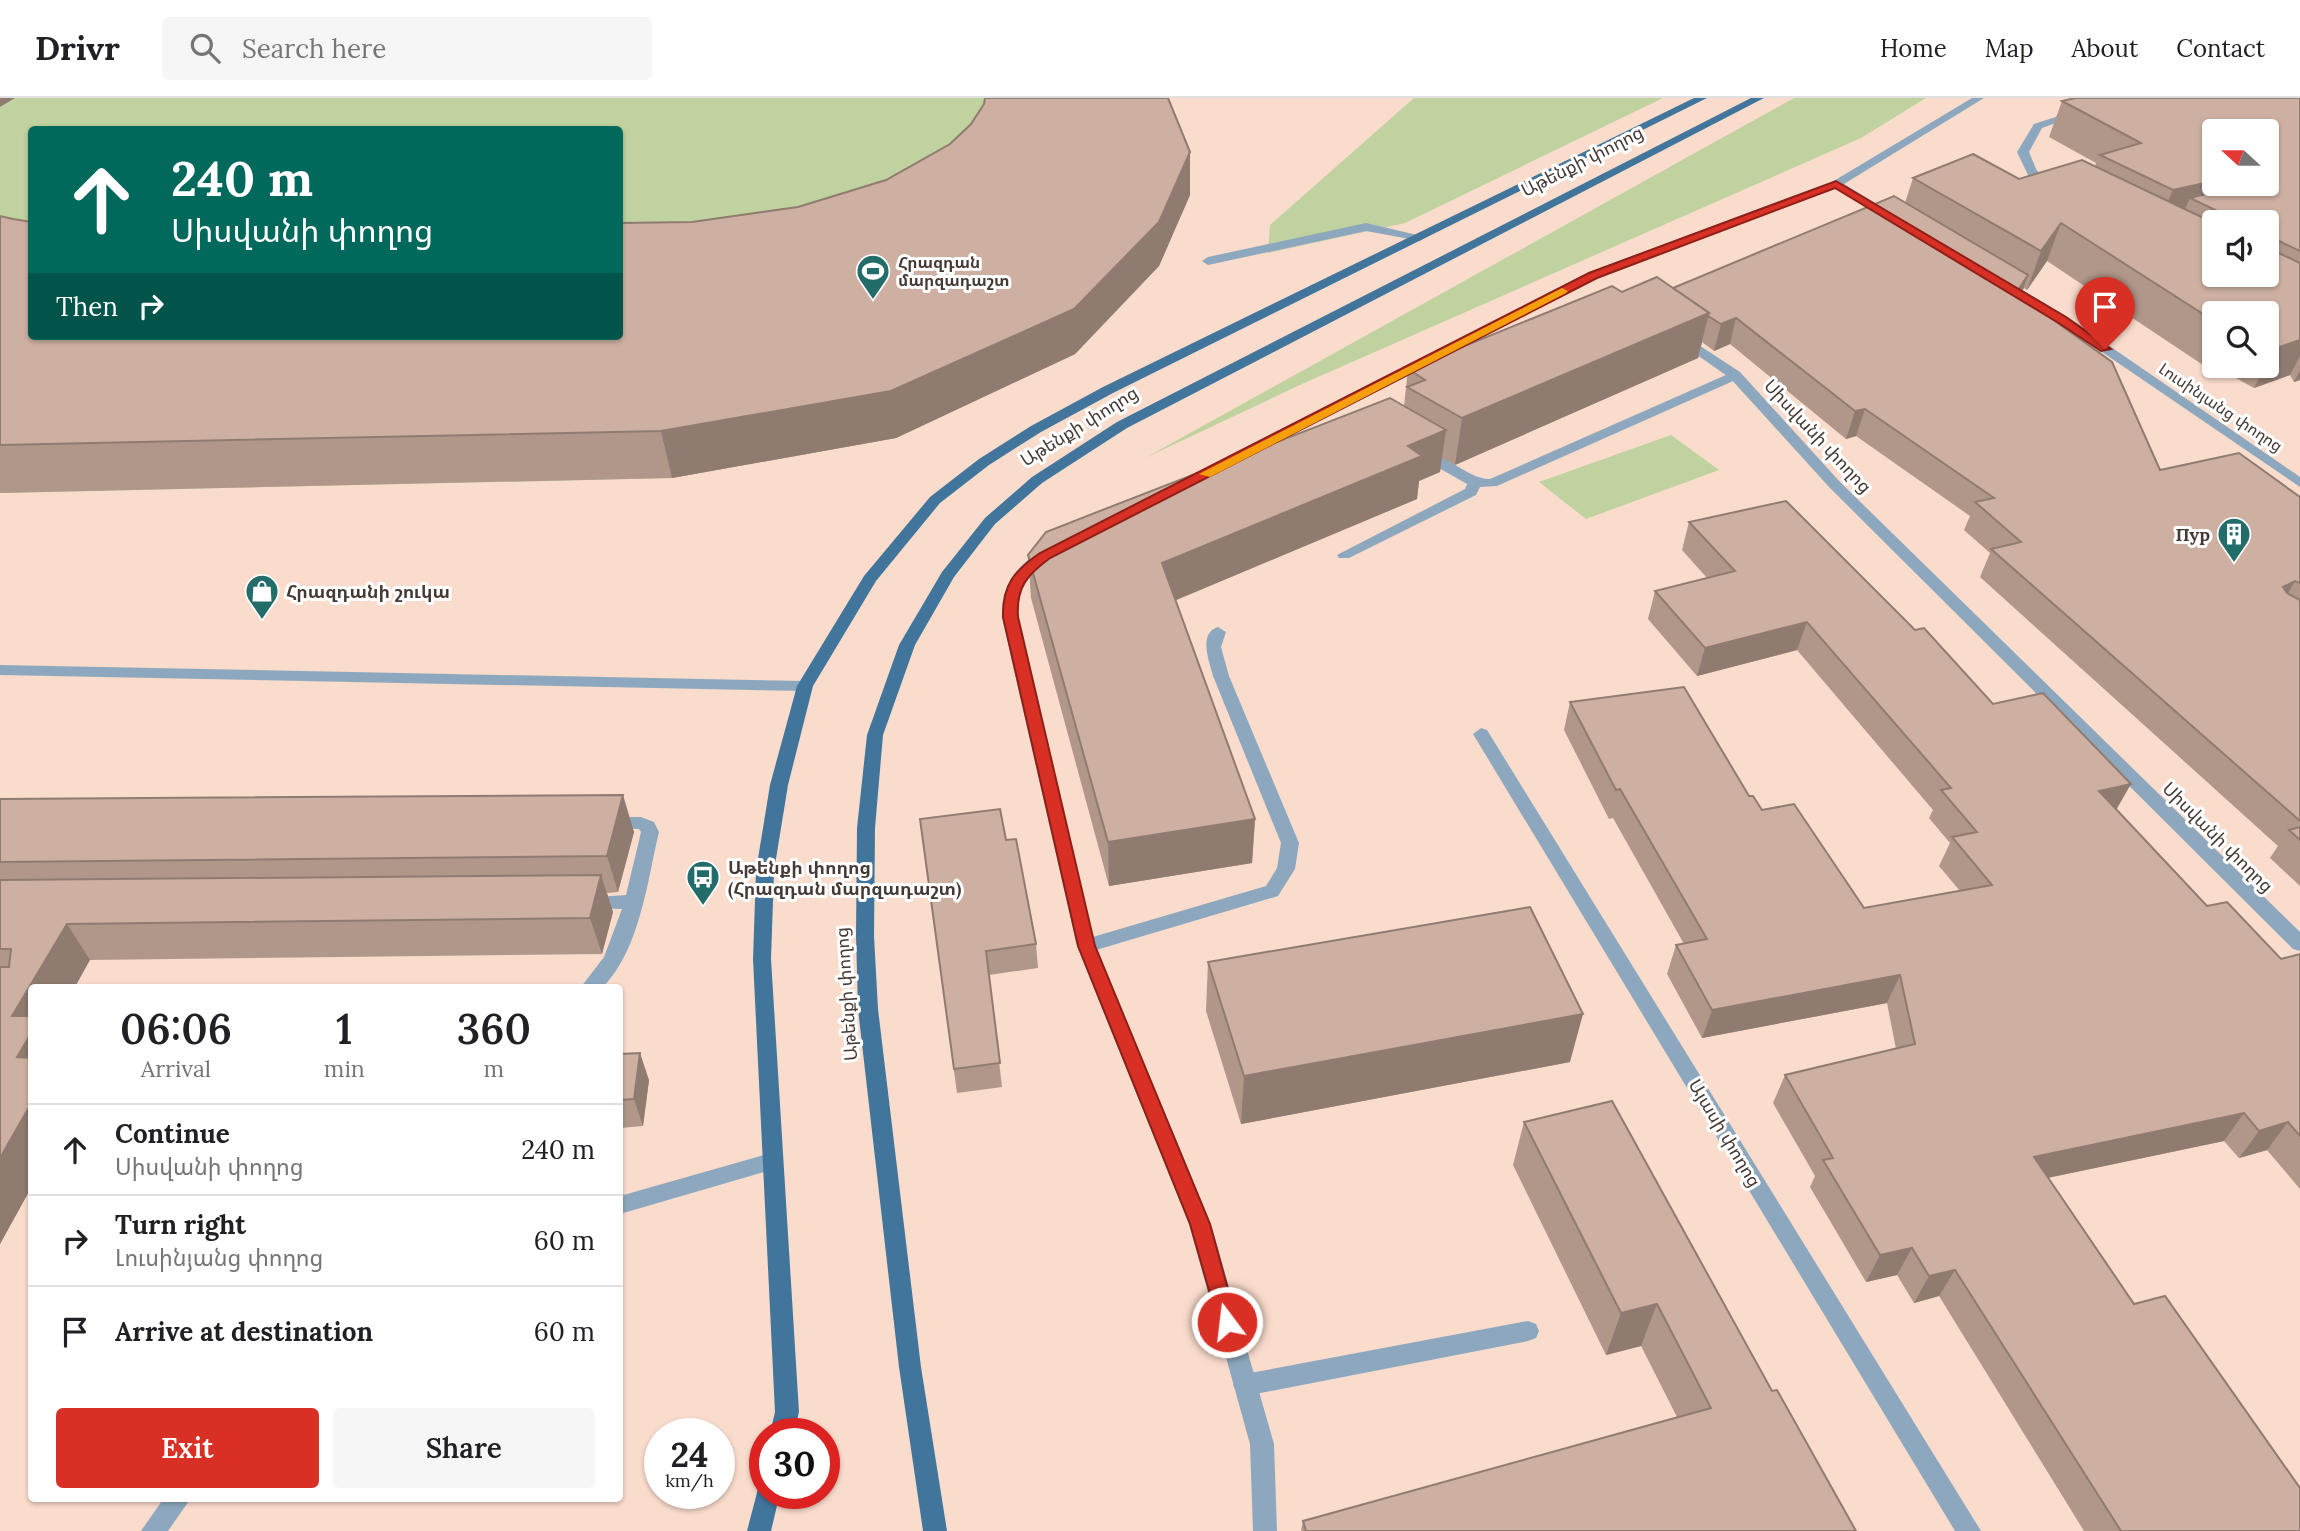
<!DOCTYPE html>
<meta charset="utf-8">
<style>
:root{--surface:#fff;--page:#f6f6f6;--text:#202124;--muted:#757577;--line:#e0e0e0;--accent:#d93025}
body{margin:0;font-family:Lora,"Noto Sans Armenian",serif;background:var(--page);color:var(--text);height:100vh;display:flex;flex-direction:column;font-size:26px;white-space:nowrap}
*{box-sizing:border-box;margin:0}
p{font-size:23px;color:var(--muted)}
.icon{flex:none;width:38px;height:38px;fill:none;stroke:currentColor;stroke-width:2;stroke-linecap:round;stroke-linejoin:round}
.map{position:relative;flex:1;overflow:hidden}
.details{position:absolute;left:28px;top:886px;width:595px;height:518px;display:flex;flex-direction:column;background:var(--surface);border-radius:7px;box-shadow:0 2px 5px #0004}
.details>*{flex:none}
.banner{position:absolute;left:28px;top:28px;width:595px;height:214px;border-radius:7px;box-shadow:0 2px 5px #0004;background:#00695c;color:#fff;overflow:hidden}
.needle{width:46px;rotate:291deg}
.buttons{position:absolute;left:2202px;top:21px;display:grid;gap:14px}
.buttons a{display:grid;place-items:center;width:77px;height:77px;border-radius:7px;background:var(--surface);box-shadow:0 2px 5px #0004;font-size:35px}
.speed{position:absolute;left:644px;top:1320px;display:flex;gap:14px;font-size:35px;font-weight:700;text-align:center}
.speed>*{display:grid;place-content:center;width:91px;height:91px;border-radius:50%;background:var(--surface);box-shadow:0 2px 5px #0004;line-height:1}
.speed small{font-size:18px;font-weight:400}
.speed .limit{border:10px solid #d22;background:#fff;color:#111}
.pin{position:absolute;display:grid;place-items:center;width:60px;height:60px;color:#fff;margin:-72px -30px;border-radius:50% 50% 50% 0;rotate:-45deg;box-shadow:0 0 7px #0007}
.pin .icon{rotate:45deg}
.me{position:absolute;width:77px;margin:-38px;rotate:345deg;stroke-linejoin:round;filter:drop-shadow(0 0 5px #0008)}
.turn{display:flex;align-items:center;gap:24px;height:147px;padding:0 28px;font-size:32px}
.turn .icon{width:91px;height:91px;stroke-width:2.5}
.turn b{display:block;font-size:49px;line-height:60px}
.then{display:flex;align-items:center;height:66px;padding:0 28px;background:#0003;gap:14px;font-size:26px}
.eta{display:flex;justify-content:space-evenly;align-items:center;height:119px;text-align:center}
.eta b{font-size:42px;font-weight:600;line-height:49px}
.primary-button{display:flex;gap:14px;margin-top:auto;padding:14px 28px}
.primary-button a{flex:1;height:80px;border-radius:7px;background:var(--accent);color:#fff;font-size:28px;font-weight:600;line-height:80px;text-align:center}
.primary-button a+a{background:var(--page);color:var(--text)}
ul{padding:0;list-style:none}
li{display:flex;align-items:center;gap:21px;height:91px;padding:0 28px;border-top:2px solid var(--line)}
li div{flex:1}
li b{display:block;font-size:26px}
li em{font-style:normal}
header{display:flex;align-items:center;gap:42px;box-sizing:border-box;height:98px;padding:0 35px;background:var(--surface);border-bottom:2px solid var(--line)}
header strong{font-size:33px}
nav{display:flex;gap:38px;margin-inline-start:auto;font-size:24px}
.search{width:490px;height:63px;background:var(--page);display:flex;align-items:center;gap:18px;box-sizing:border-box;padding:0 24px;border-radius:7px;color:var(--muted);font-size:26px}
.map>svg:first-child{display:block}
</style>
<header>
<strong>Drivr</strong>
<div class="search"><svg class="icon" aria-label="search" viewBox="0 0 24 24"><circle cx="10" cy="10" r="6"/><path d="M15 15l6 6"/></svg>Search here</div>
<nav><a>Home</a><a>Map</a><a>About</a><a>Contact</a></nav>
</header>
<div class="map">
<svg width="2300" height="1433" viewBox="0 0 2300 1433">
<rect width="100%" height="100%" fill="#fadccc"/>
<g fill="#c0d29f" fill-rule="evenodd">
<path d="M0,0H1128L1159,168L1075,256L896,340L672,380L0,395ZM32,32H620V238H32Z"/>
<path d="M1414,0H1663L1405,125L1268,155L1270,127Z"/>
<path d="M1794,0H1926L1861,40L1302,286L1145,360Z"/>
<path d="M1671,337L1719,372L1586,421L1539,384Z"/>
</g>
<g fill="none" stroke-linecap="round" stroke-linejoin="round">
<g fill="#8da8be" fill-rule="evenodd">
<path d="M2071,14L2080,16L2042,30L2029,54L2037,73L2060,86L2050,88L2028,77L2017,54L2034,26Z"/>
<path d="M1366,125L1426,139L1420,143L1366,133L1208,167L1202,163L1208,159Z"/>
<path d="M1735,273L1740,274V280L1497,388L1480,389L1476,397L1349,460H1339L1337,457L1465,391L1467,386L1418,358V352C1439,348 1465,381 1490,381Z"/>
<path d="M1218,529L1226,534L1221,549L1229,578L1299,745L1295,771L1278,798L1086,855L1079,853L1077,848L1079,843L1266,788L1277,770L1281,745L1213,578C1209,563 1198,535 1218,529Z"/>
<path d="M0,567L805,583L813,588L805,593L0,577Z"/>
<path d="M607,719H641L654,724L659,734C647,784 640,851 603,889H581L604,859L622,811L582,810L579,805L582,800L626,797L641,734L639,731L601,729L598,725L601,721Z"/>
<path d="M771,1055L778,1058L781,1064L778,1070L620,1116V1098Z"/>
<path d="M1528,1223L1536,1226L1539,1233L1536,1240L1528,1243L1245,1298L1237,1295L1233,1287L1237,1279L1245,1276Z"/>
<path d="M164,1400H191L168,1433H141Z"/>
</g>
<g fill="#8da8be" fill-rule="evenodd">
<path d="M1972,0H1984L1844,86L1897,118V122H1889L1835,90L1597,180L1227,371L1222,372L1215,368L1589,174L1832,84Z"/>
<path d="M1997,182H2005L2066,218L2300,379V389L2058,224L1997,188Z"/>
<path d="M1682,236L1740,274L1840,384L2300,834V853L2293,851L1830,390L1730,280L1677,243L1676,240Z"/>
<path d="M1047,452L1054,457C1032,482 1018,478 1018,519L1095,848L1211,1126L1274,1346L1277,1433H1253L1250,1346L1189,1126L1077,848L1002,519C1003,491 1018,460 1047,452Z"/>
<path d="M1481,630L1487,632L1981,1433H1955L1473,636Z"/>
</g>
<g fill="#41759c" fill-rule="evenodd">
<path d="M1694,0H1707L1113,295L1041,334L989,367L940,405L876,483L813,588L788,687L774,773L771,861L799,1314L794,1335H770L775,1314L753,861L756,773L770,687L797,588L864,478L930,399L979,361L1031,328L1103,289Z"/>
<path d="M1751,0H1764L1127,330L1042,385L995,426L954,479L915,547L883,637L875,730L874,838L878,911L921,1269L947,1433H923L899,1269L858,911L856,838L857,730L867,637L899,547L942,474L985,420L1032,379L1117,324Z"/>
<path d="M765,1385V1395H780L771,1433H747L759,1387Z"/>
</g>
</g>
<g fill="#b0978a" fill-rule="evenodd">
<path d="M985,0H1168L1190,97L1159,168L1075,256L896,340L672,380L0,395V118L32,238L692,124L798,109L886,82L950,46L971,26L984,6Z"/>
<path d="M2300,0V282L2294,284L2290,277L2254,290L2218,270L2212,273L2047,163L2027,192L2024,190L2020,198L2160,372L2300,399V788L2270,760L2278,748L1980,479L1990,455L1964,432L1970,418L1856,338L1846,341L1730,246L1714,253L1702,244L1698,260L1455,367L1442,360L1440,374L1419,383L1417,401L1176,502L1255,721L1252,765L1109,788L1031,500L1028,457L1404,308L1408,271L1622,194L1673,190L1905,105L1913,80L2019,81L2095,68L2096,65L2049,39L2062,3ZM2214,124H2266V177H2214ZM2214,215H2266V268H2214Z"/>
<path d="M1689,424L1915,532L1993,606L2117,712L2207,808L2281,861L2300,856V1091L2267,1052L2239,1060L2224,1043L2048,1080L2134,1206L2300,1433H2084L1939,1198L1914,1205L1897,1177L1866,1184L1810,1089L1815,1078L1773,1005L1785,977L1896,951L1887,905L1702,940L1667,876L1676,847L1684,846L1613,720L1609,721L1564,632L1570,604L1749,698L1864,810L1960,793L1939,768L1950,745L1929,720L1933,712L1797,552L1697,578L1648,521L1655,493L1707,480L1682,452Z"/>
<path d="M0,701L634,734L618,794L607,795L613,814L602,856L90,862L32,889V1088L0,1146Z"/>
<path d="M920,721L1006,742L1036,846L1038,870L989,877L1002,989L957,995Z"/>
<path d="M1208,864L1570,964L1241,1026L1206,913Z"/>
<path d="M620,956L649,982L643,1028L620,1030Z"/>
<path d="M1524,1024L1772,1293L1856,1433H1301L1303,1423L1677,1319L1641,1248L1606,1257L1513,1067Z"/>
</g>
<g fill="#907b71">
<path d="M0,0H15L0,9Z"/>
<path d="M1190,54V97L1159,168L1075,256L896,340L672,380L661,333Z"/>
<path d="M2276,70L2259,107L2190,100L2179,124L2157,129L2173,92L2214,83V86H2266V72Z"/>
<path d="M2061,125L2047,163L2027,192L2041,153Z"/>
<path d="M2028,177L2019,203L2016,195Z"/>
<path d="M1709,215L1698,260L1455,367L1462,320Z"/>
<path d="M1736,220L1730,246L1714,253L1721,226Z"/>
<path d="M2300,242V258L2290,277L2254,290L2274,251Z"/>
<path d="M2214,268H2219L2218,270L2212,273Z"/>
<path d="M2300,272V282L2294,284Z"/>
<path d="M1865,311L1856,338L1846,341L1855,313Z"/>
<path d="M1446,332L1440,374L1419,383L1417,401L1162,508V465L1408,348Z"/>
<path d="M2295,483L2279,511L2283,489Z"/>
<path d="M1807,524L1797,552L1697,578L1705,550Z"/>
<path d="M2131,686L2115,714L2099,693Z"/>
<path d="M623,697L634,734L618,794L607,758Z"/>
<path d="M1255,721L1252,765L1109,788L1108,744Z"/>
<path d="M601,777L613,814L602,856L590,820Z"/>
<path d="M67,826L90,862L75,889H32V980L17,959L12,918Z"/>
<path d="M1900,877L1887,905L1702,940L1712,912Z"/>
<path d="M1583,916L1570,964L1241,1026L1244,978Z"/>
<path d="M640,955L649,982L643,1028L634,1001Z"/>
<path d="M32,1004V1088L0,1146V1060Z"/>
<path d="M2244,1015L2224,1043L2017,1086L2034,1059Z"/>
<path d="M2288,1024L2267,1052L2239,1060L2259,1033Z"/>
<path d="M1912,1150L1897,1177L1866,1184L1880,1157Z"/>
<path d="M1955,1172L1939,1198L1914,1205L1929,1178Z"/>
<path d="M1657,1206L1641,1248L1606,1257L1621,1215Z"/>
</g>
<g fill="#cdb0a1" stroke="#907b71" stroke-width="2">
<path d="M985,0H1168L1190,54L1159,124L1074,211L891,293L661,333L0,347V118L13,121L32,124V238H620V125L692,124L798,109L886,82L950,46L971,26L984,6Z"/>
<path d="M2075,0H2300V153L2266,137V124H2232V120L2190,100L2246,86H2266V81L2275,78L2276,70L2266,72V33H2214V83L2173,92L2100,57L2141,45L2062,3Z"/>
<path d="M1973,56L2019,81L2082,62L2214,125V177H2266V149L2300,165V242L2274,251L2266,247V215H2214V223L2061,125L2041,153L1913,80Z"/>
<path d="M1894,98L2028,177L2016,195L2112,264L2160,372L2239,355L2300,399V485L2295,483L2283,489L2287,495L2300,502V723L1991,451L2021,444L1975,404L1994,400L1865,311L1855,313L1736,220L1721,226L1708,218L1709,215L1673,190Z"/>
<path d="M1657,179L1709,215L1462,320L1407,289L1425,282L1408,271L1612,188L1622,194Z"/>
<path d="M1390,300L1446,332L1408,348L1422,358L1162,465L1255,721L1108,744L1028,457L1046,434Z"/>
<path d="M1786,403L1915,532L1924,530L1993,606L2043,595L2131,686L2099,693L2207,808L2227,804L2281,861L2300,856V1038L2288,1024L2259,1033L2244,1015L2034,1059L2134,1206L2165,1198L2300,1390V1433H2121L1955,1172L1929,1178L1912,1150L1880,1157L1823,1062L1833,1060L1785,977L1915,946L1900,877L1712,912L1676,847L1707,841L1620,691L1616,692L1570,604L1684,589L1749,698H1753L1762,712L1794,706L1864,810L1992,787L1952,739L1977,734L1941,692L1951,690L1807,524L1705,550L1655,493L1735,473L1689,424Z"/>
<path d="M623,697L607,758L0,764V701Z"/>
<path d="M1000,711L1006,742L1016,741L1036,846L986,853L1000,965L954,971L920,721Z"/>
<path d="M2300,729V742L2289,732Z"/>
<path d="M601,777L590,820L67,826L12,918H32V934L17,959L32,960V1004L0,1060V869H9L11,851H0V782Z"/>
<path d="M1530,809L1583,916L1244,978L1208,864Z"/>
<path d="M640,955L634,1001L620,1002V956Z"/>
<path d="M1612,1003L1772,1293L1777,1292L1856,1433H1306L1303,1423L1711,1310L1657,1206L1621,1215L1524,1024Z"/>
</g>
<path fill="#d93025" stroke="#8d1f18" stroke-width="2" d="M1836,83L2066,219L2111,251L2101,253L2057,224L1835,90L1597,180L1050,460C1027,477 1016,489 1018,519L1095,848L1210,1126L1237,1224L1234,1231L1227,1233L1220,1231L1190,1126L1078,848L1003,519C1002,487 1015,472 1040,455L1589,175Z"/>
<path fill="#f59e0b" d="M1562,190L1568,193L1566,195L1210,379L1199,376Z"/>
<defs>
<symbol id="stadium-pin" viewBox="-11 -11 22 30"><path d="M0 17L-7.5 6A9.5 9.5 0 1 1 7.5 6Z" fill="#226d6a" stroke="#fff"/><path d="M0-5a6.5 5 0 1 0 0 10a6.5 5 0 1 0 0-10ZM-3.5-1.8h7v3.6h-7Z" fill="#fff"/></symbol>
<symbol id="building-pin" viewBox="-11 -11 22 30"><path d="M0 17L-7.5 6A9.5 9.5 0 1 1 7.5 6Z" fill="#226d6a" stroke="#fff"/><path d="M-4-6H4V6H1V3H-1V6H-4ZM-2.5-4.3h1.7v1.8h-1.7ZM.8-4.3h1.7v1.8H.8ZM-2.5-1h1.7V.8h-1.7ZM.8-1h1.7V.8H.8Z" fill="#fff"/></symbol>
<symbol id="shop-pin" viewBox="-11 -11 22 30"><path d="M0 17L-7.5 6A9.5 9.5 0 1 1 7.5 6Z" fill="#226d6a" stroke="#fff"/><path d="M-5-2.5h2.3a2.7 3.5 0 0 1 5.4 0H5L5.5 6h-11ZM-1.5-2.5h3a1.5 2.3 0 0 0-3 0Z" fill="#fff"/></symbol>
<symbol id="bus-pin" viewBox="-11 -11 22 30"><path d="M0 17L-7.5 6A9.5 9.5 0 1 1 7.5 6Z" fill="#226d6a" stroke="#fff"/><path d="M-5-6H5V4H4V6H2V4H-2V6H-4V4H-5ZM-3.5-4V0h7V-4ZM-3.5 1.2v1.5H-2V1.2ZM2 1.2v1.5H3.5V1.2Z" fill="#fff"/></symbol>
</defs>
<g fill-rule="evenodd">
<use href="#stadium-pin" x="854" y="154" width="38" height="52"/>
<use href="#building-pin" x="2215" y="417" width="38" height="52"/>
<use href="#shop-pin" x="243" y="474" width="38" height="52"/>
<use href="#bus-pin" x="684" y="760" width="38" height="52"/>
</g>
<g text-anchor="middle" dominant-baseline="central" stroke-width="6" stroke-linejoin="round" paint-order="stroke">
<g font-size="16" font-weight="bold" fill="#463a34" stroke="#fff" text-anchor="start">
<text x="898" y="164">Հրազդան<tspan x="898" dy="18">մարզադաշտ</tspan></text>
</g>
<g font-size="16" fill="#463a34" stroke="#fff">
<text transform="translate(2221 309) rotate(34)">Լուսինյանց փողոց</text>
</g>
<g font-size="18" fill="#463a34" stroke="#fff">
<text transform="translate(1582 63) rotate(-27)">Աթենքի փողոց</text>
<text transform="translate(1079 328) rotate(-32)">Աթենքի փողոց</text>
<text transform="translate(1818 338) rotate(47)">Սիսվանի փողոց</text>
<text transform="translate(2218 739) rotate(45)">Սիսվանի փողոց</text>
<text transform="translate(846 896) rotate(-94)">Աթենքի փողոց</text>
<text transform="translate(1725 1035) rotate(59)">Այասի փողոց</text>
</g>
<g font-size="18" font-weight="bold" fill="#463a34" stroke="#fff" text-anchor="start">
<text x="2210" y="436" text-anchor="end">Пур</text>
<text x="286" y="493">Հրազդանի շուկա</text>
<text x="728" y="769">Աթենքի փողոց<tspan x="728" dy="21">(Հրազդան մարզադաշտ)</tspan></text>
</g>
</g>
</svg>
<div class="buttons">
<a><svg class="needle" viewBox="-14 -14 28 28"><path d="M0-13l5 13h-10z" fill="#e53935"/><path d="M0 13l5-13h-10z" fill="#757577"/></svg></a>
<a><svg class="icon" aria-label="sound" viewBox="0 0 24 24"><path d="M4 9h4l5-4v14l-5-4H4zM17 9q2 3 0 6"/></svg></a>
<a><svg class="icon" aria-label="search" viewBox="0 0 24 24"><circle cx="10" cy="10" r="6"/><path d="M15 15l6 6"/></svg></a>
</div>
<div class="speed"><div>24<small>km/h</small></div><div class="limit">30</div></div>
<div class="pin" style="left:2105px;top:251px;background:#d93025"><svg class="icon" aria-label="arrive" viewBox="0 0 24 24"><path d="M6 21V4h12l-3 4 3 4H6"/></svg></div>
<svg class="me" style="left:1227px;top:1224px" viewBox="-20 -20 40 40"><circle r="17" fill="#d93025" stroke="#fff" stroke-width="3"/><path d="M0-11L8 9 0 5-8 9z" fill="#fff"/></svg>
<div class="banner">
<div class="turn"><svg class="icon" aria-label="ahead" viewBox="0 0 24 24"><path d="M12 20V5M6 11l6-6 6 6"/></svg><div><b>240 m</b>Սիսվանի փողոց</div></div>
<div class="then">Then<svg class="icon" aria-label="right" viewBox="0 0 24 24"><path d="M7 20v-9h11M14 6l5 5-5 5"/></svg></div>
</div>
<section class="details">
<div class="eta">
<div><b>06:06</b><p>Arrival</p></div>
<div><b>1</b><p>min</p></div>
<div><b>360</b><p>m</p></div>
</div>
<ul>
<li><svg class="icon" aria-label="ahead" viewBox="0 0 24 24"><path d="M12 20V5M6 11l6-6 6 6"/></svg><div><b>Continue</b><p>Սիսվանի փողոց</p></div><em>240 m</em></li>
<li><svg class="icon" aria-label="right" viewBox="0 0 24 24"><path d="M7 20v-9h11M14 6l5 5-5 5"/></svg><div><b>Turn right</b><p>Լուսինյանց փողոց</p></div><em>60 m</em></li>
<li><svg class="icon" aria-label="arrive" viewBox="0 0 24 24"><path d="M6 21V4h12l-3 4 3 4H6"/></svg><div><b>Arrive at destination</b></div><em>60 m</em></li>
</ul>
<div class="primary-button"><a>Exit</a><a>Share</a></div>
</section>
</div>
